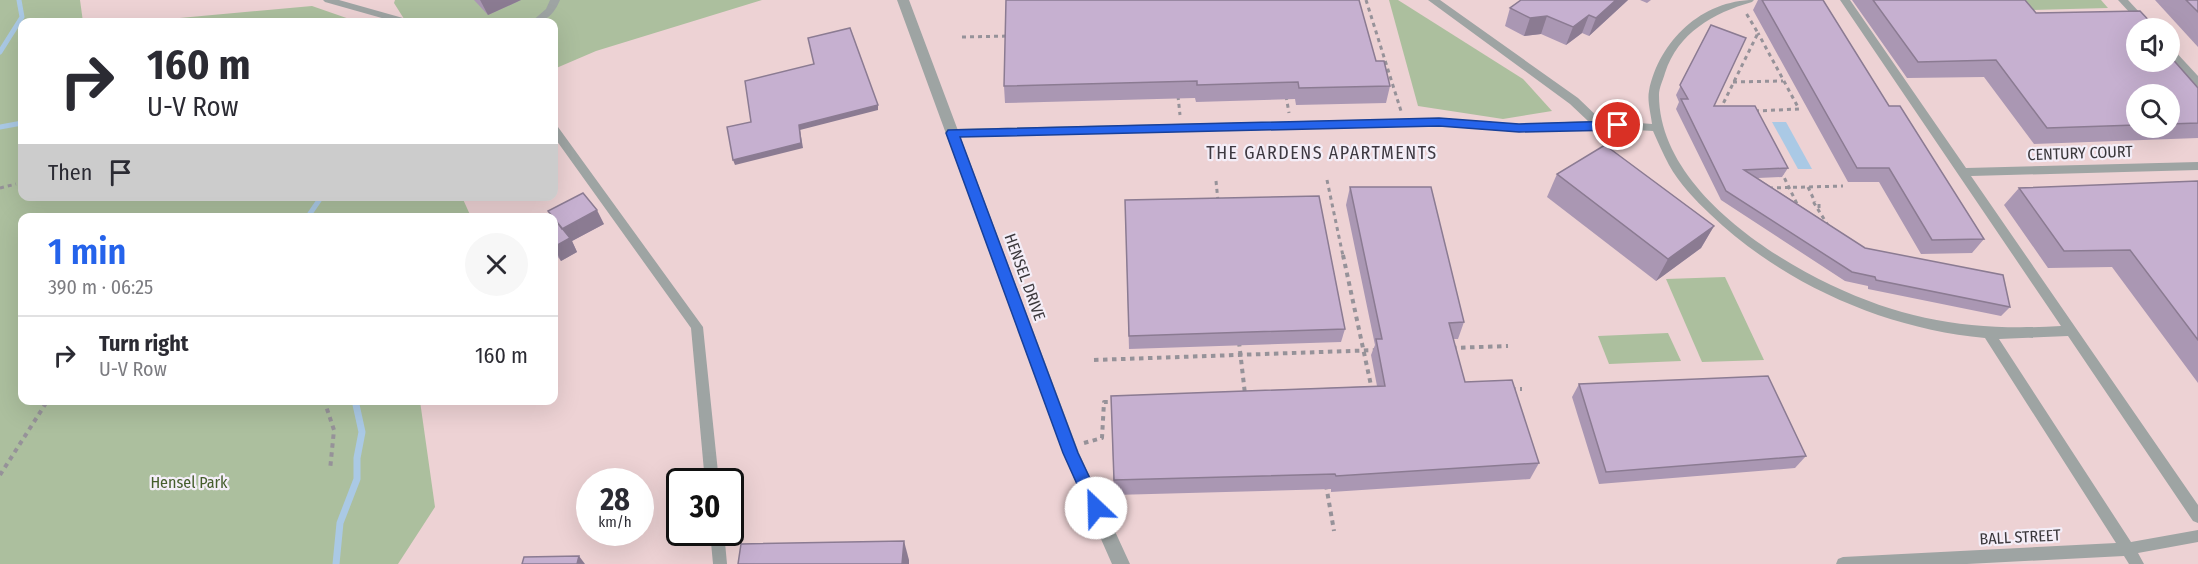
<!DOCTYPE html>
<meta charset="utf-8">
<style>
:root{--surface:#fff;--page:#f7f7f7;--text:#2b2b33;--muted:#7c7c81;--line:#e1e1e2;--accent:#2563eb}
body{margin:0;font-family:"Fira Sans Condensed",sans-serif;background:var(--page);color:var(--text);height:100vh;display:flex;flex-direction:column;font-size:22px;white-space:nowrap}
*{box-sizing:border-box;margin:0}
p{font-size:20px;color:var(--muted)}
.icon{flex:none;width:33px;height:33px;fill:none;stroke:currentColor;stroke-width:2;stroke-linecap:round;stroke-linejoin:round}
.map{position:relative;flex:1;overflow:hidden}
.sheet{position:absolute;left:18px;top:213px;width:540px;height:192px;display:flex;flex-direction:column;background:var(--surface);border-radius:12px;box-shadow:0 6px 24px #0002}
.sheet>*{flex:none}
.banner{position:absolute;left:18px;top:18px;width:540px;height:183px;border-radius:12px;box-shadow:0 6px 24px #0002;background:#fff;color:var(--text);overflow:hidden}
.buttons{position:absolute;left:2126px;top:18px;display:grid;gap:12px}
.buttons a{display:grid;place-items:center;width:54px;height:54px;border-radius:50%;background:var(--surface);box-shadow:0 6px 24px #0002;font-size:30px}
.speed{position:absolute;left:576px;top:468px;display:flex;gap:12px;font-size:30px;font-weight:700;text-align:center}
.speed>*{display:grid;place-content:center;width:78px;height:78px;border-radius:50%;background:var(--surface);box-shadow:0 6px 24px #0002;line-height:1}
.speed small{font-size:15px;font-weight:400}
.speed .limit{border:3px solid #111;border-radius:9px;background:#fff;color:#111}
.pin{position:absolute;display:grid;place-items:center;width:51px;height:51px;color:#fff;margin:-26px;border:3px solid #fff;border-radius:50%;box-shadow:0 2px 6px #0007}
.me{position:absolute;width:66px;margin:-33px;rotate:336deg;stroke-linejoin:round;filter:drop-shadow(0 0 4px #0008)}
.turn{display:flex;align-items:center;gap:21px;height:126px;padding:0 30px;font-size:27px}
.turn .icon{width:78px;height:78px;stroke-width:2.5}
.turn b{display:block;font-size:42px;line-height:51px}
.then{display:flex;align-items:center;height:57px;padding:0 30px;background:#0003;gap:12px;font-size:22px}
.round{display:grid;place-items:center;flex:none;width:63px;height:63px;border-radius:32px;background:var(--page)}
.headline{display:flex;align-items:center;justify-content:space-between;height:102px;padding:0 30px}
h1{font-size:36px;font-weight:600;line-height:45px;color:var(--accent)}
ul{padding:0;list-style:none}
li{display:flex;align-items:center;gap:18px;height:78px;padding:0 30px;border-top:2px solid var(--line)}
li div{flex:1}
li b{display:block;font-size:22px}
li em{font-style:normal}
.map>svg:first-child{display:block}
</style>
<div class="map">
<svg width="2198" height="564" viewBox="0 0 2198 564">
<rect width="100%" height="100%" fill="#e7e1ea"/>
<path fill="#edd2d4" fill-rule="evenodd" d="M0,0H2198V564H0ZM22,22H554V196H22ZM2136,28H2169V62H2136ZM2136,94H2169V128H2136ZM22,218H554V400H22ZM590,482H640V532H590ZM680,482H730V532H680Z"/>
<g fill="#acbf9e">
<path d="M0,0H80L83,22H22V196L462,197L471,217L22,218V400L420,401L435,507L398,564H0Z"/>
<path d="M395,0H762L596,51L554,69V22H406L394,3Z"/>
<path d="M1389,0H1398L1523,79L1552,111L1503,119L1418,106Z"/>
<path d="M2021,0H2101L2108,8L2029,10Z"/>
<path d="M312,6L358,22H136Z"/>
<path d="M1725,277L1764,360L1702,362L1666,279Z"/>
<path d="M1668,333L1681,361L1609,364L1598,336Z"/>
</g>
<path fill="#aac9e5" d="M1772,122H1786L1812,169H1798Z"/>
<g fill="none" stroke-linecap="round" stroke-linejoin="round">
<g stroke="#aac9e5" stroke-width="5">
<path d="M0,52L22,17L19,0"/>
<path d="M0,127L22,123"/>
<path d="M307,218L322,196"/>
</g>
<path stroke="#aac9e5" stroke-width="7" d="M336,564L340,523L357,479V458L362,432L355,400"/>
<g stroke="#969299" stroke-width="3" stroke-dasharray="4 4" stroke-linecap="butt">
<path d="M1366,0L1401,111"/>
<path d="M962,37L1009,36"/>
<path d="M1733,82L1783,81"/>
<path d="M1178,96L1180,115"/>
<path d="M1286,96L1289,113"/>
<path d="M1720,110L1758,33L1746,13"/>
<path d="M1755,111L1799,109L1758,33"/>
<path d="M1781,171L1799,208"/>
<path d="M1327,180L1343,256"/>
<path d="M1216,181L1218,201"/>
<path d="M1808,187L1815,202"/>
<path d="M0,188L16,184"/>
<path d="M1769,188L1843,186"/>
<path d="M1819,208V204L1814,203L1829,227"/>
</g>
<g stroke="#969299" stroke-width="4" stroke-dasharray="4.5 4.5" stroke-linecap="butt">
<path d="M1343,255L1372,390"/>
<path d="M1239,342L1245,394"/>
<path d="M1452,348L1508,346"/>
<path d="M1094,360L1378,350"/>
<path d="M1511,389H1522"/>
<path d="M324,400L334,430L330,470"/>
<path d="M1084,443L1102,438L1104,402H1114"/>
<path d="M0,475L48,400"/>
<path d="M1326,485L1334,531"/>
</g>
<g fill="#9ea4a3" fill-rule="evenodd">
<path d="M323,0H339L410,20L411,22H396L325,2Z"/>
<path d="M550,0H560C554,14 547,22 531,22L546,9Z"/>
<path d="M1428,0H1440L1578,98L1601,120L1652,124C1651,114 1647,101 1649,91C1659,41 1702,0 1754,0L1752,2C1713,13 1678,33 1665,73C1663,80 1659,88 1659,95C1659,182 1760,251 1831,285C1909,322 1976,331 2061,326L1840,0H1850L1966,168L2198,162V170L1971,176L2198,505V523L2193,521L2068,336L1999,339L2131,542L2198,530V542L2138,553L2144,564H2129L2124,556L1967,564H1836L1838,559L1843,557L2116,543L1985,338C1885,329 1783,284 1710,214C1695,200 1679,183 1669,165C1663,154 1658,142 1653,131L1598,128L1519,132L1439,126L952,137L947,133L952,129L1439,118L1519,124L1588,121L1570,104Z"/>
<path d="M2118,0H2128L2154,28H2144Z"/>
<path d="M2169,48L2173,49L2198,76V87L2194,85L2169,57Z"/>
<path d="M554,126L558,127L703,327L719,482H705L691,328L554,137Z"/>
<path d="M710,532H724L727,564H713Z"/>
</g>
<path fill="#9ea4a3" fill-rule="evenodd" d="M897,0H909L1079,453L1130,564H1112L1063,453Z"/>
</g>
<g fill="#aa97b3" fill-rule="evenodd">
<path d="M474,0H521L488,15Z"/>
<path d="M1521,0H1628L1589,36L1582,33L1566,45L1541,34L1524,36L1505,26L1510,8Z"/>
<path d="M1640,0H1651L1647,3Z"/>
<path d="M1758,0H1823L1889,106L1984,239L1972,253L1921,254L1879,182H1848L1753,10Z"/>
<path d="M1852,0H2025L2036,13L2169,62V43L2174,50L2169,56L2198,88V138L2034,144L1984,77L1907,78ZM2136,94H2169V128H2136Z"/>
<path d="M2155,0H2198V47Z"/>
<path d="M1711,25L1714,106L1788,168L1782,177L1758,178L1865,248L2010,307L2001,316L1868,289V286L1845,281L1721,200L1676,109L1679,102L1676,95Z"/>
<path d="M1376,61L1390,86L1386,103L1296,105L1295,99L1196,102L1195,98L1005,103L1004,86Z"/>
<path d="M1557,174L1714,226L1701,248L1656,281L1547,197Z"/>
<path d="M2198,181V383L2112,267L2048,268L2004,205L2019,188Z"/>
<path d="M1350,187L1464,322L1458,339H1453L1465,382L1539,463L1530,479L1331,492V489L1114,495L1111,396L1377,386L1371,355L1375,345L1346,205Z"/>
<path d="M1125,200L1345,329L1341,342L1129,349Z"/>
<path d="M548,211L604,224L572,241L577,252L561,261L554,252V218L551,217Z"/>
<path d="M1579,384L1806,456L1795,468L1599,484L1572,397Z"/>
</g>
<g fill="#8b7b92">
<path d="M480,0H521L488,15Z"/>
<path d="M1616,0H1628L1589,36L1596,18Z"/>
<path d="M1589,15L1582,33L1566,45L1573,27Z"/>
<path d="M1547,16L1541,34L1524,36L1530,18Z"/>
<path d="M878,105V110L800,130L803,148L735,165L733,160L799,125Z"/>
<path d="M597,210L604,224L572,241L577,252L561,261L554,247L562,229Z"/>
<path d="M1714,226L1701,248L1656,281L1668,259Z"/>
<path d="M904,541L909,560V564H902Z"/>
<path d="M579,556L585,564H577Z"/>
</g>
<g fill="#c6b0d0" stroke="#8b7b92" stroke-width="1.5">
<path d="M1006,0H1359L1376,61H1384L1390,86L1299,88L1298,82L1197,85V81L1004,86Z"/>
<path d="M1521,0H1616L1596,18L1589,15L1573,27L1547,16L1530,18L1510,8Z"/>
<path d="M1762,0H1823L1889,106H1900L1984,239L1932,240L1889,168H1857Z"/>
<path d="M1873,0H2025L2036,13L2140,11L2156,28H2136V62H2169V55L2198,88V123L2169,124V94H2136V125L2047,128L1996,60L1918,62Z"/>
<path d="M2186,0H2198V12Z"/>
<path d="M1711,25L1746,38L1714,106H1755L1788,168L1744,170L1865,248L2003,275L2010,307L1876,280L1875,277L1852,272L1726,191L1681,99H1688L1680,85Z"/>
<path d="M850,28L878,105L799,125L801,143L733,160L727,127L751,122L745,81L814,64L808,38Z"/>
<path d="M2169,43L2174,50H2169Z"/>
<path d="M1605,145L1714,226L1668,259L1557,174Z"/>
<path d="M2198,181V340L2130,250L2064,251L2019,188Z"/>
<path d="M1350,187H1431L1464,322L1449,323L1465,382L1512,380L1539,463L1336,476L1335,474L1114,480L1111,396L1385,386L1376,339H1382Z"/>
<path d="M583,193L597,210L562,229L557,222L570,238L554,247V218H550L552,216L548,211Z"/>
<path d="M1319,196L1345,329L1129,336L1125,200Z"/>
<path d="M1768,376L1806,456L1606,472L1579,384Z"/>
<path d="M904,541L902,564H738L741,544Z"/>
<path d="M579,556L577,564H522L524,557Z"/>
</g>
<path fill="#2563eb" stroke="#184099" stroke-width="1.5" d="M1439,118L1519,124L1618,121L1624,125L1618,130L1519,132L1439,126L960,137L1078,453L1104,508L1101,513L1096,515L1090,513L1063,453L946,133L948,130Z"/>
<g text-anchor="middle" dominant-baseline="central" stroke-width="4.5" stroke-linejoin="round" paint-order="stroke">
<g font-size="16" fill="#3b383c" stroke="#f4eef8">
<text transform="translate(2080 153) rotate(-2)">CENTURY COURT</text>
<text transform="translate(1025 277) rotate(70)">HENSEL DRIVE</text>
<text transform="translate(2020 537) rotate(-3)">BALL STREET</text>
</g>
<g font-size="16" fill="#455e2c" stroke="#f4eef8">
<text x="189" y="482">Hensel Park</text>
</g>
<g font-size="18" letter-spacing="1.5" fill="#3e3941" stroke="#f4eef8">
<text x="1322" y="153">THE GARDENS APARTMENTS</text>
</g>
</g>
</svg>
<div class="buttons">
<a><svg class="icon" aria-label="sound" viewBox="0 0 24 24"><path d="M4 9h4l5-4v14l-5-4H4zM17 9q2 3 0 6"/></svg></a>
<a><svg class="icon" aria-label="search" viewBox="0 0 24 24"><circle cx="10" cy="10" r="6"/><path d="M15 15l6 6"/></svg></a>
</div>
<div class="speed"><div>28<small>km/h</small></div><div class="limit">30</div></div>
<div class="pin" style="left:1618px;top:125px;background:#d93025"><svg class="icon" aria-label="arrive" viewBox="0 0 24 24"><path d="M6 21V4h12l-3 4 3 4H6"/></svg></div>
<svg class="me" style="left:1096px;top:508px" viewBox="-20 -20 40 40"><circle r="19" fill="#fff"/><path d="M0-13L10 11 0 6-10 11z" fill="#2563eb"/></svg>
<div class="banner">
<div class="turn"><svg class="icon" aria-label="right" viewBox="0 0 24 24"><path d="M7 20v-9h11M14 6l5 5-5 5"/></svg><div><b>160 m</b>U-V Row</div></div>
<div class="then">Then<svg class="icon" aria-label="arrive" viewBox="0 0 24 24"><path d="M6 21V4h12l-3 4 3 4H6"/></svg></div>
</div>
<section class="sheet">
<div class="headline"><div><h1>1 min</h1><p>390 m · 06:25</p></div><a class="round"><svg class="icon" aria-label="close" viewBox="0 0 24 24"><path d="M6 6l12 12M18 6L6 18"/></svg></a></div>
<ul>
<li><svg class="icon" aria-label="right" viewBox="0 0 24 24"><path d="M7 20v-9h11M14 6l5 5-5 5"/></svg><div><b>Turn right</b><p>U-V Row</p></div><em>160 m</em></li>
</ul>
</section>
</div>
